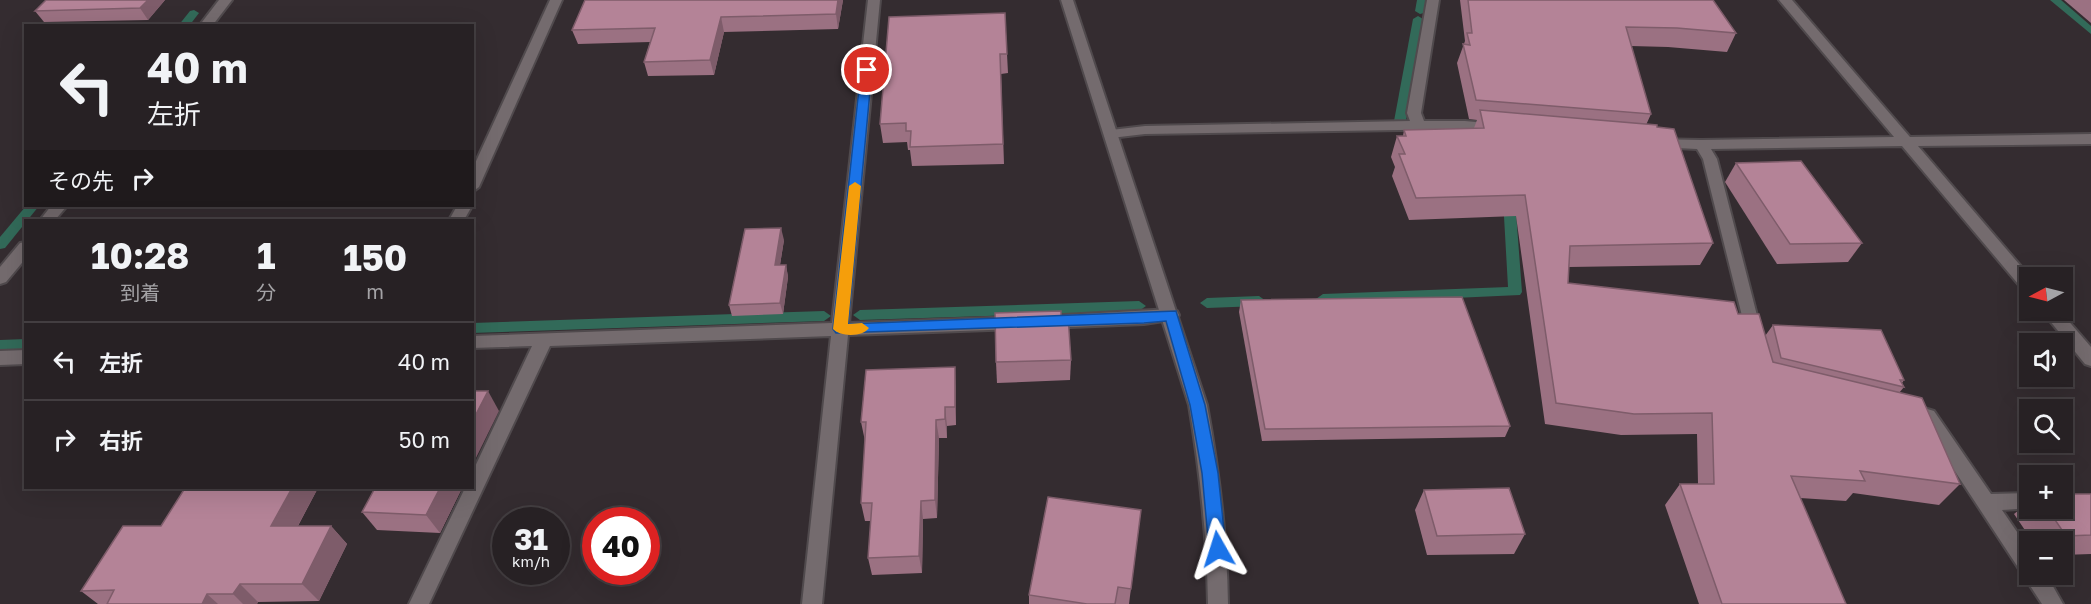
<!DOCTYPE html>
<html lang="ja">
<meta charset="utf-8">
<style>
:root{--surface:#272124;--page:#2f292c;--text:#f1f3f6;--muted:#a4a3a6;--line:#433e41}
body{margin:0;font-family:"Golos Text","Noto Sans JP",sans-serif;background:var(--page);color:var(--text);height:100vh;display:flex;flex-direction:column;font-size:22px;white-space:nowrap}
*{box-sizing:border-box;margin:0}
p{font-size:20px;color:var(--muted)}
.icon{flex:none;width:33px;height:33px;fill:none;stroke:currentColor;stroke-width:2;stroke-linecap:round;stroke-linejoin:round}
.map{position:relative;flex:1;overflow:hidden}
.drawer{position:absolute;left:24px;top:219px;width:450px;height:270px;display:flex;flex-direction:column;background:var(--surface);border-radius:0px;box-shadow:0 6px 24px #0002,0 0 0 2px var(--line)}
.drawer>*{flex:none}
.top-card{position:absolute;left:24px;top:24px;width:450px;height:183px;border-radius:0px;box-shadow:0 6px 24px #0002,0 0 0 2px var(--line);background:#272124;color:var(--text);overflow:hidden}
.needle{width:39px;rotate:263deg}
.fabs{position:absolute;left:2019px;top:267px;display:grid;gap:12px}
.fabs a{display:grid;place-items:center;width:54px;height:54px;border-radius:0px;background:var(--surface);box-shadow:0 6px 24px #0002,0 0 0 2px var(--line);font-size:30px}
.speed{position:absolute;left:492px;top:507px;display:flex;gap:12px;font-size:30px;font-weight:700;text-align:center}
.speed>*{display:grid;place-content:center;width:78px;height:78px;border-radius:50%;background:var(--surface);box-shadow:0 6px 24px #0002,0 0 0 2px var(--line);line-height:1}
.speed small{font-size:15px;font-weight:400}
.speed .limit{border:9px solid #d22;background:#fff;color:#111}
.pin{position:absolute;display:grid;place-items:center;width:51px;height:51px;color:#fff;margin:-26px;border:3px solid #fff;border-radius:50%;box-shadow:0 2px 6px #0007}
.me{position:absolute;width:66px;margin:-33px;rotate:354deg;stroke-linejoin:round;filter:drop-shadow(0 0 4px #0008)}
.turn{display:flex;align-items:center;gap:21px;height:126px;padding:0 24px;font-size:27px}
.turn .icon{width:78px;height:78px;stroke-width:2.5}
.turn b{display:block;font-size:42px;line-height:51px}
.then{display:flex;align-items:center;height:57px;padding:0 24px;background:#0003;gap:12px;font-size:22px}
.eta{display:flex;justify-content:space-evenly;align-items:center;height:102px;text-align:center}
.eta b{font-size:36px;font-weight:700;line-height:42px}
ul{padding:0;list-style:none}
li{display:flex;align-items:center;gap:18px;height:78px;padding:0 24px;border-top:2px solid var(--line)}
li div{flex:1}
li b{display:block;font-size:22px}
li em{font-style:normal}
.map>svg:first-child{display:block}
</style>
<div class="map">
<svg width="2091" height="604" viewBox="0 0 2091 604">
<rect width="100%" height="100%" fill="#342c30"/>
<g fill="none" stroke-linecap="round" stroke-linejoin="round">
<g fill="#326a59" fill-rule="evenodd">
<path d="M1417,0H1427L1424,13L1420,14L1415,11Z"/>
<path d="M2050,0H2061L2091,26V34Z"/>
<path d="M194,10L199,13L189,26H178L190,11Z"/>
<path d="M1418,16L1423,19L1406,121L1400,125L1394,121L1413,19Z"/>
<path d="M1509,195L1515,199L1522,292L1520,295L1323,304L1316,299L1323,294L1508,287L1503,199Z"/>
<path d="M26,206H39L5,248L0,249V237Z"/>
<path d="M1259,296L1266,301L1259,306L1207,308L1200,303L1207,298Z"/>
<path d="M1139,301L1146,306L1139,311L860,320L853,315L860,310Z"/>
<path d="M824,311L831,316L824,321L472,333V323Z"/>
<path d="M26,339V349L0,350V340Z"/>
</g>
<defs>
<g id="minor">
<path d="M219,0H232L212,26H199Z"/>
<path d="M550,0H562L479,187L472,192V170Z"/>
<path d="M868,0H880L849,323L1017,317L1023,319L1025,323L1023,327L1017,329L848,335L822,604H802L831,336L550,346L429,604H409L465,488H472V473L532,346L472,348V336L832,323Z"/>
<path d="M1427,0H1439L1421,113L1424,121H1465L1497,124L1502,125L1504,128L1502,131L1465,129L1145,134L1111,138L1104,134L1111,130L1145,126L1410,121L1407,113Z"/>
<path d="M1779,0H1792L1910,137L2091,134V144L1918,146L2031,278L2030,293L2024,291L1902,146L1711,149L1717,159L1762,335L1760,340L1754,341L1748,340L1703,159L1697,149L1657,147L1650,142L1652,139L1701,140L1894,137Z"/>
<path d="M51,206H67L55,220H40Z"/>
<path d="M457,206H472L464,220H449Z"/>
<path d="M26,242V258L6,282L0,284V267L20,243Z"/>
<path d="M1171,309L1177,311L1179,315L1177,319L1144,324L1046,328L1040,326L1038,322L1040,318L1046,316Z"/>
<path d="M2041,310H2059L2091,347V366L2085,364Z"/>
<path d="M26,350V364L0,365V351Z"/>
<path d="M1914,405L1934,411L1991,494L2030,493V508H2032L2002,510L2030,551V574H2046L2063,604H2042L1922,421L1908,417L1905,412L1908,407Z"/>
</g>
<path id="tertiary" d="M1061,0H1073L1207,405C1219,471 1227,536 1228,604H1208C1207,537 1200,471 1189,405Z"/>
</defs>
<use href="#minor" stroke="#504a4d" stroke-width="4"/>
<use href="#tertiary" stroke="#504a4d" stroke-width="4"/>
<use href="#minor" fill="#746b6e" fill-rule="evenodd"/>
<use href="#tertiary" fill="#746b6e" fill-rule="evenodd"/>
</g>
<g fill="#9b7182">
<path d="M165,0L148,20L44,22L35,11Z"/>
<path d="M843,0L838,29L724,32L714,75L648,76L644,62L650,42L578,44L572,30Z"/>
<path d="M1460,0H1713L1736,33L1727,52L1668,47L1631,46L1651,114L1646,125L1713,243L1700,265L1569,267L1568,283L1738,314L1765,336L1773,325L1904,380L1902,383L1904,387L1899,393L1960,484L1939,505L1853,493L1846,501L1800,498L1846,604H1699L1665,505L1680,484H1698L1697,434L1621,435L1545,424L1516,216L1409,220L1392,176L1395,167L1391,157L1397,136H1403L1404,130L1474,128L1477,120L1469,119L1457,63L1465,41Z"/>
<path d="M2064,0H2091V23Z"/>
<path d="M889,17L1007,54L1008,73L1001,74L1004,164L912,166L910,150H908L907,142L883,143L880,124Z"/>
<path d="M1736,163L1862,243L1848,262L1777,264L1725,182Z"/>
<path d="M784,240L780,265H786L788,277L783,314L732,316L729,305Z"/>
<path d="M1241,300L1510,426L1505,437L1262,441L1239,312Z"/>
<path d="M1061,316L1071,360L1070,380L997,383L996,362Z"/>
<path d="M956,386V425L947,426V438H939L937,518L923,519L922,573L872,575L868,558L871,521H865L861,503L865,441L861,422Z"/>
<path d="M185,488H318L298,526H331L347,544L319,601L258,602L257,604H98L81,591L161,526Z"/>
<path d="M375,488H462L440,533L377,530L362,512Z"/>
<path d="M1424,490L1525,534L1514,554L1427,555L1415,510Z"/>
<path d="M2091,494V554L2062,555V542H2033L2014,514L2030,501V508H2062Z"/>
<path d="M1141,510L1129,604H1029V595Z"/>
</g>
<g fill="#7e5c6a">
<path d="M148,0H165L148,20L140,8Z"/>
<path d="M838,0H843L838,29L836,14Z"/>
<path d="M721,17L724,32L714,75L710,60Z"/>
<path d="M781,228L784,240L778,277L775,265Z"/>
<path d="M786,265L788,277L783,314L780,303Z"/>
<path d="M955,367L956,386V425L955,407Z"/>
<path d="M488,391L499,411L472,466V422Z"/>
<path d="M945,407L947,426V438L945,419Z"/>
<path d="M936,420L939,438L937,518L935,500Z"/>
<path d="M292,488H318L288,544L271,526Z"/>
<path d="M440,488H462L440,533L426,515Z"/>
<path d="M921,501L923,519L922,573L919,556Z"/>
<path d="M331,526L347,544L319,601L302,584Z"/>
<path d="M240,584L258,602L257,604H243L233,594Z"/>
<path d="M207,594L218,604H202Z"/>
</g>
<g fill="#b48397" stroke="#7e5c6a" stroke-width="1.5">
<path d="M46,0H148L140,8L35,11Z"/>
<path d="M585,0H838L836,14L721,17L710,60L644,62L655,28L572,30Z"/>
<path d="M1468,0H1713L1736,33L1677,28L1626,27L1651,114L1476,100L1463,44L1470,45L1467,33H1472Z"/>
<path d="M1005,13L1007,54H1000L1003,144L910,147L911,131H906V123L880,124L889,17Z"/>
<path d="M1480,110L1657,125V127L1674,129L1713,243L1570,246L1568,283L1734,302L1738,314H1759L1773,362L1922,398L1960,484L1860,471L1865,481L1791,476L1846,604H1722L1680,484H1714L1712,413L1634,414L1556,403L1525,195L1416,198L1399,154H1405L1397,136H1406L1404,130L1484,128Z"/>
<path d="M1801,161L1862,243L1790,244L1736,163Z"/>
<path d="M781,228L775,265H786L780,303L729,305L745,229Z"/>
<path d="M1462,297L1510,426L1265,429L1241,300Z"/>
<path d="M1061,311V316H1068L1071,360L996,362L995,313Z"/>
<path d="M1773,325L1881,330L1904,380H1900L1904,387L1781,358Z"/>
<path d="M955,367V407H945V419L936,420L935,500L921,501L919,556L868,558L872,503H861L866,422H861L866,370Z"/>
<path d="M472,391H488L472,422Z"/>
<path d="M185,488H292L271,526H331L302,584H240L233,594H207L202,604H107L114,590L81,591L123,526H161Z"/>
<path d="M375,488H440L426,515L362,512Z"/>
<path d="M1509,488L1525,534L1437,536L1424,490Z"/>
<path d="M2062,494H2091V535L2066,536L2047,508H2062Z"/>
<path d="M1048,497L1141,510L1131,589L1118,587L1115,604H1087L1029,595Z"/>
</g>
<path fill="#1a73e8" stroke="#114b97" stroke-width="1.5" d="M867,67L872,70L848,324L1176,311L1205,405L1218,473L1226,549L1223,554L1218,556L1212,554L1209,549L1202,473L1190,405L1166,321L1144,323L836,333L833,329L861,70Z"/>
<path fill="#f59e0b" d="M855,182L861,186L848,324L862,323L869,328C863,337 840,337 833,329L849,186Z"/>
</svg>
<div class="fabs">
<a><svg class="needle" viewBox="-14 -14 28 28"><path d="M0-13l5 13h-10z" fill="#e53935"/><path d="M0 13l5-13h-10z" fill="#a4a3a6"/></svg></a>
<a><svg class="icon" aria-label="sound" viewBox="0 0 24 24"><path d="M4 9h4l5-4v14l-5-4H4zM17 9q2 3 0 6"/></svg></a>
<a><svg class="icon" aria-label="search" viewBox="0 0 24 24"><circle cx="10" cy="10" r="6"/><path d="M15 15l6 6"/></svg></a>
<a>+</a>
<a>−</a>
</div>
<div class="speed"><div>31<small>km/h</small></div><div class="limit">40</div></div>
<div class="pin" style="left:867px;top:70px;background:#d93025"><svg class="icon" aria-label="arrive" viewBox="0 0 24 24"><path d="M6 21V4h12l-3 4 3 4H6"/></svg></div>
<svg class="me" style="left:1218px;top:549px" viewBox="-20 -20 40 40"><path d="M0-17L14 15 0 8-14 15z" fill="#1a73e8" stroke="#fff" stroke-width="4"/></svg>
<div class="top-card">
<div class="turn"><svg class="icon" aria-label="left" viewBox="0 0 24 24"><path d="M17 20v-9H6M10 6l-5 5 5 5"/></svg><div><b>40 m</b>左折</div></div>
<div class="then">その先<svg class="icon" aria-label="right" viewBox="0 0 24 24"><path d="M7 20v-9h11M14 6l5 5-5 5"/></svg></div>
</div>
<section class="drawer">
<div class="eta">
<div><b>10:28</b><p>到着</p></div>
<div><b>1</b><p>分</p></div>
<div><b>150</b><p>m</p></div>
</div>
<ul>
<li><svg class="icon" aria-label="left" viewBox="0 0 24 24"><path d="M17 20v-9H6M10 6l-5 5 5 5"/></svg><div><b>左折</b></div><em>40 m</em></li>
<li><svg class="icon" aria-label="right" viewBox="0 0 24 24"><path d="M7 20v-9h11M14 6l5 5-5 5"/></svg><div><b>右折</b></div><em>50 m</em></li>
</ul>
</section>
</div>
